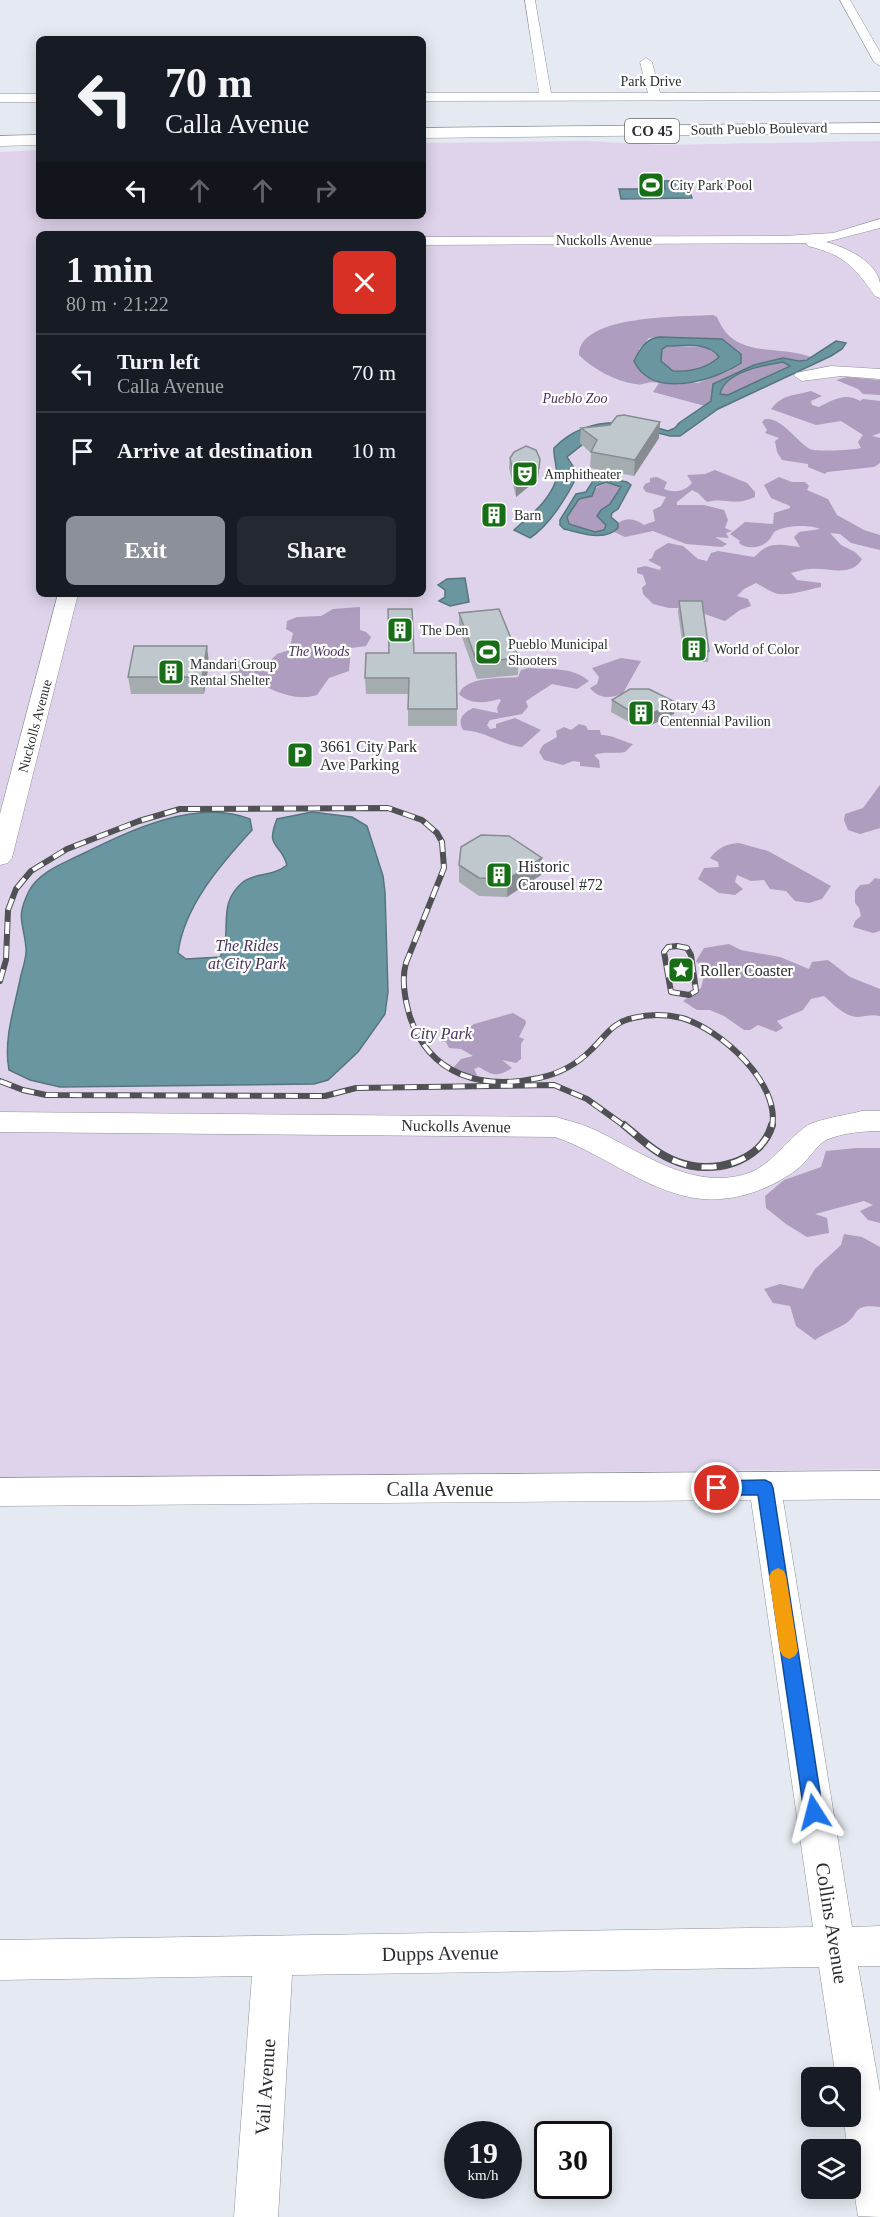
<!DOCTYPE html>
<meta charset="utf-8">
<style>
:root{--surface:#171b24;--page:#242831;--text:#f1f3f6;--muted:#9ea1a6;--line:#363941;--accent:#8c9099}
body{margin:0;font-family:Georgia,serif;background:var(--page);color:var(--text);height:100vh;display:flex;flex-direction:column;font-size:22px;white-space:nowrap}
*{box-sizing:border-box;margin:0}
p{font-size:20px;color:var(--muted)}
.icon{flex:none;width:33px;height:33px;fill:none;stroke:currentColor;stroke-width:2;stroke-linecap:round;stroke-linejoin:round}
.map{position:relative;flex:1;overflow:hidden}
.side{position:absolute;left:36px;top:231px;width:390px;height:366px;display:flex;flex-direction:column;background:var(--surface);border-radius:9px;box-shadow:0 3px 15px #0003}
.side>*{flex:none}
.guide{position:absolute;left:36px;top:36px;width:390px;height:183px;border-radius:9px;box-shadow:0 3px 15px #0003;background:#171b24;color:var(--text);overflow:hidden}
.tools{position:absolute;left:801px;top:2067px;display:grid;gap:12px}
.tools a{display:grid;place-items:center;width:60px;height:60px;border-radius:9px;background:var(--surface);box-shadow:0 3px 15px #0003;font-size:30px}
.speed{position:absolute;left:444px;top:2121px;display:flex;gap:12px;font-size:30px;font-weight:700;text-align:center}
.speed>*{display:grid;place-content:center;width:78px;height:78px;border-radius:50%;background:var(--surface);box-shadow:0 3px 15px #0003;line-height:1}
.speed small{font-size:15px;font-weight:400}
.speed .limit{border:3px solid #111;border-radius:9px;background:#fff;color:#111}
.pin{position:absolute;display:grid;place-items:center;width:51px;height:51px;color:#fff;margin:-26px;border:3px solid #fff;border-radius:50%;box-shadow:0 2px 6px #0007}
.me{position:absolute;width:66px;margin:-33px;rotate:351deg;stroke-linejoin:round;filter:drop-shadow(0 0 4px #0008)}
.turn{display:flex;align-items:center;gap:21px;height:126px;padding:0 30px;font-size:27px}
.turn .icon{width:78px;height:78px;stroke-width:2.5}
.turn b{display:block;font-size:42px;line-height:51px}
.lanes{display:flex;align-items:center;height:57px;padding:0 30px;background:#0003;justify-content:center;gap:30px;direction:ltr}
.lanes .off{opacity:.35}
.round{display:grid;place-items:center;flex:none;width:63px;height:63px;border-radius:9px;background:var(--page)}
.head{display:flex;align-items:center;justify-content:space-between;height:102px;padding:0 30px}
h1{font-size:36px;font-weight:700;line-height:45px}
.cta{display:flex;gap:12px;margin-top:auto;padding:12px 30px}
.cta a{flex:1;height:69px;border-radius:9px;background:var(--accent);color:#fff;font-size:24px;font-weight:700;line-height:69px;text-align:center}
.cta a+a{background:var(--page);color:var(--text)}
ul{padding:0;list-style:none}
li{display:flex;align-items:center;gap:18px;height:78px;padding:0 30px;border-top:2px solid var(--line)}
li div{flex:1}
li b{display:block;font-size:22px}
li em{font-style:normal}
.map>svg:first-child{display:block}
</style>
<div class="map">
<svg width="880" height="2217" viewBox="0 0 880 2217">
<rect width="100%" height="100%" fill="#e5eaf2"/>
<path fill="#ded3ea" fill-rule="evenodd" d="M585,141L661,145L880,141V1469L0,1478V152L39,150V216H423V143ZM39,234H423V594H39Z"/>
<g fill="#ae9dbe" fill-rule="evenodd">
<path d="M713,315L717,317C734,360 776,344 811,357C800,364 791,357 780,359C756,363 735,373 714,384L711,401L705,406L653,392L659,383C647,380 644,386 635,384C615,381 593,369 579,355C579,314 684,317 713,315ZM659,337L722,339L731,370L698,383L654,381L639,349L649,338Z"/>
<path d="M667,346L706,347L719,357C706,369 691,372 673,371L661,361L662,349Z"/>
<path d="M783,362L790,365L728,395L719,394C724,372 764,365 783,362Z"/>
<path d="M847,377L880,380V395L863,394L858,389L836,380Z"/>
<path d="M811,391L822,396L811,401L812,405L819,407C832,400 846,392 860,401L863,399L880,401V433L872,436L880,438V463L874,467L827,472L825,474L808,467V464L782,460L777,452L775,441L779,438L765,433L767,430L762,422L765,419C782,417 796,441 810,449C816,452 855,450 861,448L858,442L863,435L841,421L816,425L771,409C784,393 794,396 811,391Z"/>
<path d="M715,470L747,483L755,492V497C733,507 726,497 707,502L698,493L692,490L677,502V505H704L724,510L728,520L725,528L732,531L726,533L729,538L715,537L727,544L722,547L686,544L653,531L625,537L612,531C620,517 632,516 644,525L655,521L653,510L661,506L666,497L646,492L643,488L645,484L650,482V478L657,477L667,482L664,489C674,493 684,492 692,483L687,475L705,474Z"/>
<path d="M779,477L792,482H805L809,486L807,490L828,499L837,515L864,530L880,535V550L851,543L840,534L830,533L841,545L855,552L862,559C851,578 828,567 810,569C803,569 797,572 791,573L797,580L821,583V587C806,590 794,595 778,594C772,593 762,586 756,583L744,589L737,596L748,599L751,606L740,610L725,621L687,608H669L653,604L643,594L642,588L646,584L643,575L637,573V568L645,566L660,570L661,567L648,560L652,558L655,551L668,543L683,546L698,559L707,561L711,553L718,551L754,557C758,554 761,550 765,548C775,542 790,546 800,547L794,537L799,532L820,529C812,525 789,525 778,530C772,532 773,536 769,540C762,548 747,550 739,543L740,541L730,534L745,522L773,524L774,513L790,508V506L771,498L764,485Z"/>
<path d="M606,482L621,487L610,504L601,510L606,525L604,530L595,532L569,524L567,517L579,499Z"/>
<path d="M360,607V630L366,632L371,637L366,646L351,648L349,671L329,678L317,695C282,705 261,677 230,675L231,661H270L277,654L289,650L293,633L286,629L287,621L297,617L321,616L333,609Z"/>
<path d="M621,658L641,661L623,693C611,699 599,699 590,688L597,684L599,677L592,668Z"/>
<path d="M528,668C549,670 572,666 589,681L577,689L552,684L526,701L528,707L522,714L490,720L487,725L490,729L496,728V724L515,718L541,730L522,747C498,744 489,732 463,730C457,719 463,713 473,708L498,713L497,708L501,700L499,699C487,703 469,705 459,694C466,676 501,679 518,677L521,670Z"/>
<path d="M579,724L586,726L588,730H600L601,735C613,735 621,741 633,744L625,752C613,754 605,751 594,755L599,760L600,768L580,766V762L573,761L563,765L544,760L539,752L543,745L557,737L556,731L564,727L571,730Z"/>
<path d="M880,785V828L860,834L848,830L844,820L845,814L863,808Z"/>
<path d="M739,843L768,851L831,886L822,899L809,903L795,901L786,891L770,889L764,880L751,881L737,875L735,882L743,889L735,895L719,893L698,879L704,868L719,867L718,862L710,858C719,847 726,844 739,843Z"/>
<path d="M875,878L880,879V931L873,933L853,927L855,921L861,916L859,908L855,903V891L860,885L869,884Z"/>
<path d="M729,944L741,950L780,957L809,969L812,962L828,960L850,977L880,989V1016C871,1014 864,1017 856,1017C844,1016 832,1003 824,996L811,999L803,1010L777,1021L783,1028L776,1032L758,1025L750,1030H744L724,1016L710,1010H697L683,1001L701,988L705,973L696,961L704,948Z"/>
<path d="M513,1013L525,1020L526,1023L519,1037L524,1039L521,1044V1059L516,1063L502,1060L512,1068C497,1078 492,1075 479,1067L474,1069L477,1075L467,1078L452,1069L461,1059L473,1056L461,1049L449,1048L446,1042H442L440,1039C452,1027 452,1033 465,1031L474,1024Z"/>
<path d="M857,1148H880V1223L868,1220L860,1211L873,1205L864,1201L815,1214L827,1218L829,1233L807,1237L786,1224L766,1208L765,1196L784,1180L821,1167L826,1151Z"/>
<path d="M844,1234L862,1237L880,1247V1307C851,1303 860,1315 845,1324C835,1330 825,1333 815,1340L796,1326L790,1306L773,1303L764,1289L780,1284L803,1289L815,1269L841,1245Z"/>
</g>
<g fill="#6996a0" stroke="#56767e" stroke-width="1.5" fill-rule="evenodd">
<path d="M686,180L692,198L621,199L619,189H665L664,181Z"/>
<path d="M659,337L722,339L741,354V363C714,381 652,400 634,361C640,349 645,339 659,337ZM667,346C684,346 708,341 719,357C706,369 691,372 673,371L661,361L662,349Z"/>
<path d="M836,341L846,343L842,349L831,356L718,409L680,436H670L639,428L587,441L567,457L578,474C568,495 550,525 530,538L514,530C529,516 549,502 556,480C559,471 553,458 554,448C585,416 629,419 668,431L675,428L679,423L711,401L713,384L754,365L783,358L799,361L807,360ZM783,362L790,366L728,395L720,394C724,372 764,365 783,362Z"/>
<path d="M596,476L627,482L631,485L618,509L612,513L611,517L618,523V528C604,542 582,533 564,529L560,525V520L576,494L586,492ZM606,482L621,487L610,504L601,510L597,516L606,525L604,530L595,532L569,524L567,517L579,499L592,496L596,486Z"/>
<path d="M465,578L469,602L450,606L439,601L445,597V590L438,585L447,579Z"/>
<path d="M312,812L352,817L367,826L383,876L385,892L388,992L385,1014L358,1052L328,1080L314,1084L60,1087L30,1080L9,1070C3,1039 15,1006 21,975C23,967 27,957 26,948C24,922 15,919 29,891C39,872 62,864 80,855C129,831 196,798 250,819L252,830C221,864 184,906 178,953L186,959L220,957C234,932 215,905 243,882C256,872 273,877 287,865C280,841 265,849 277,819Z"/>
</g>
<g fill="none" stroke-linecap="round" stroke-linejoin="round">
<defs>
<g id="minor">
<path d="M525,0H535L551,93H648L640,62L646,58L652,62L660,93L880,92V100L423,101V93H539Z"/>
<path d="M840,0H850L880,52V66L874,62Z"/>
<rect x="0" y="94" width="39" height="8"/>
<path d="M880,219V228L826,242C845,247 876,261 880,283C880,287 880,293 880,298L875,296C854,266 844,255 808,246L806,243L423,245V237L784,236L833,233Z"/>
<path d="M831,366L880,369V379L841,376L802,381L794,376L796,373Z"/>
<path d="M58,594H78L12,858L8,863L0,865V814Z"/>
<path d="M862,1111H880V1131C863,1131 842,1133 826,1140C816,1146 809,1159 800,1167C771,1190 731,1204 694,1198C643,1189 602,1153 555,1137L0,1132V1112L556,1117C569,1121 583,1124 595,1130C642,1152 693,1192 749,1173C772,1164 786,1141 805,1127C816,1119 848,1115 862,1111Z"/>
<path d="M880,1471V1499L783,1500L852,1927L880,1926V1966H858L880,2092V2217L858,2216L850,2166V2150H848L843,2116H850V2078H836L819,1967L292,1975L278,2217H234L252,1976L0,1980V1940L813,1927L751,1500L0,1506V1478Z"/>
</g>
<g id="major">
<path d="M880,123V133L423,138V128Z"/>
<path d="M39,135V145L0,146V136Z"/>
</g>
</defs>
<use href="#minor" stroke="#8e9299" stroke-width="1"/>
<use href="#major" stroke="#8e9299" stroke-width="1"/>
<use href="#minor" fill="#fff" fill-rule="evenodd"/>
<use href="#major" fill="#fff" fill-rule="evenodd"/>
<defs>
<g id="rail-far1">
<path d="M677,946L687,948L691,955L696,991L689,995L671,992L664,952L668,947Z"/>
<path d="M0,981L6,960L8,910L16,889L31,871L67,849L139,821L180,809L388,808L422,820L437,833L442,842L444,868L406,963C401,980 405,1000 410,1017C430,1076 482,1090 539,1078C558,1074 577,1064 591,1050C605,1037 612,1022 633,1018C649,1014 666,1014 682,1018C720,1029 781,1083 772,1127"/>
<path d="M0,1081L23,1090L46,1095L325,1096L356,1088L554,1085L587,1099L626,1127"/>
</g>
<path id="rail" d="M624,1125C641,1139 657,1155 678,1162C712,1175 761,1163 772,1125"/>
</defs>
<use href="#rail-far1" stroke="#4f5155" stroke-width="6"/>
<use href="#rail" stroke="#4f5155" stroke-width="8"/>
<use href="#rail-far1" stroke="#fff" stroke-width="4" stroke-dasharray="12" stroke-linecap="butt"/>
<use href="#rail" stroke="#fff" stroke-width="5" stroke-dasharray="15" stroke-linecap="butt"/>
</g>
<g fill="#a4acb0">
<path d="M581,428L659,438L634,476L590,468L591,453L580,443Z"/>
<path d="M510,458L540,459L538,479L516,497L509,468Z"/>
<path d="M679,601L709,651L708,662H685L678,612Z"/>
<path d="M459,613L519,658L518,675L477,679L459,629Z"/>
<path d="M389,653H414L457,709V726H408V694H366L365,678Z"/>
<path d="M209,663L204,694H131L128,677Z"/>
<path d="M612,700L675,702L674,714L651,725H634L611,712Z"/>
<path d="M459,865L541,875L507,897L479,896L459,882Z"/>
</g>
<g fill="#868c90">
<path d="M660,422L659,438L634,476L635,460Z"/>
<path d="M540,459L538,479L516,497V486Z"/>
<path d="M207,646L209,663L204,694L202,677Z"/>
<path d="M675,702L674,714L651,725L653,713Z"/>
<path d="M542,858L541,875L507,897L508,879Z"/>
</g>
<g fill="#bfc8cd" stroke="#868c90" stroke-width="1.5">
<path d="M624,415L660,422L635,460L591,452L597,440L581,428L610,425L617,416Z"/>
<path d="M526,446L536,450L540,459L539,468L516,486L510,458L514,452Z"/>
<path d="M679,601H702L709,651L686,650Z"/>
<path d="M388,609H412L414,653H456L457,709H408L409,678H365L366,653H389Z"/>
<path d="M499,609L519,658L477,662L459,613Z"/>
<path d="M134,646H207L202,677H128Z"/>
<path d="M630,689H649L675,702L653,713L635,714L612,700Z"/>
<path d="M481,835L509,836L542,858L508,879L479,878L459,865L461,847Z"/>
</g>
<path fill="#1a73e8" stroke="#114b97" stroke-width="1.5" d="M765,1480L771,1483L773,1488L823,1812L821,1819L814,1821L807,1819L804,1812L758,1495H717L711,1493L709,1488L711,1483L717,1481Z"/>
<path fill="#f59e0b" d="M778,1568L784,1571L786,1576L798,1651L795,1656L789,1659L783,1656L780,1651L769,1576L772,1571Z"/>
<defs>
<symbol id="stadium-square" viewBox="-11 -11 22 22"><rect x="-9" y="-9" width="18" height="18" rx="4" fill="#186e16" stroke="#fff"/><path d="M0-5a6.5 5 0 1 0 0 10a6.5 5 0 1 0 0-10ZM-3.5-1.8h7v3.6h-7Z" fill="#fff"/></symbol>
<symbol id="theatre-square" viewBox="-11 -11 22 22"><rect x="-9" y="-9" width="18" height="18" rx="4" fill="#186e16" stroke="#fff"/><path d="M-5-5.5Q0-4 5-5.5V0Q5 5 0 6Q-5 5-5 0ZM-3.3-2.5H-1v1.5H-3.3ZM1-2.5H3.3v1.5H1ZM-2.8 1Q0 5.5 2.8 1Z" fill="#fff"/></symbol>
<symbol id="building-square" viewBox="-11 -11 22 22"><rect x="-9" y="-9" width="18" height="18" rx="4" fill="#186e16" stroke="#fff"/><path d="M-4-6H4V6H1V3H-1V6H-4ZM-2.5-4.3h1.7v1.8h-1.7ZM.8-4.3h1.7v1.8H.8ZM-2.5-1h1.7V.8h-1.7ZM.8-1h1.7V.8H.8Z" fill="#fff"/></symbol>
<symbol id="parking-square" viewBox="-11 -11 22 22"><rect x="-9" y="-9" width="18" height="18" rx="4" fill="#186e16" stroke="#fff"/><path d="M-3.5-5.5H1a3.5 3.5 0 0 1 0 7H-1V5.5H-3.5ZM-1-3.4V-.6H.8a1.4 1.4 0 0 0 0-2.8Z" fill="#fff"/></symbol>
<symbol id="sight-square" viewBox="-11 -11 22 22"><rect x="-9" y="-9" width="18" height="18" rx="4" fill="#186e16" stroke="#fff"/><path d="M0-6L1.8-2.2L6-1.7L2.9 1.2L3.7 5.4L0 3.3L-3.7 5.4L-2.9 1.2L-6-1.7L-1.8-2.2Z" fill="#fff"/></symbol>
</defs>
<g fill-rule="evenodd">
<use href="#stadium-square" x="636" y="170" width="30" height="30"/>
<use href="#theatre-square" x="510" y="459" width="30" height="30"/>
<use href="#building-square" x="479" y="500" width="30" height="30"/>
<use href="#building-square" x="385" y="615" width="30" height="30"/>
<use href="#building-square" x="679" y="634" width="30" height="30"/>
<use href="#stadium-square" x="473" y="637" width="30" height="30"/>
<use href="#building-square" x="156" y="657" width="30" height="30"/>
<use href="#building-square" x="626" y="698" width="30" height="30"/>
<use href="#parking-square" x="285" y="740" width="30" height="30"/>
<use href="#building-square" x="484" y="860" width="30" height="30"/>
<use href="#sight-square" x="666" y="955" width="30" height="30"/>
</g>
<g text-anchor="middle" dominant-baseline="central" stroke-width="4.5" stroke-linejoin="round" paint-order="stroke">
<g font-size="14" fill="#2b2d30" stroke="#fff">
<text x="651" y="81">Park Drive</text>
<text transform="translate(759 129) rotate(-1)">South Pueblo Boulevard</text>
<text x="604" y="240">Nuckolls Avenue</text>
<text transform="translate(35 726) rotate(-75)">Nuckolls Avenue</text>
</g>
<g font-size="14" fill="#2b2d30" stroke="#fff" text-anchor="start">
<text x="670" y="185">City Park Pool</text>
<text x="544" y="474">Amphitheater</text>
<text x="514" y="515">Barn</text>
<text x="420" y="630">The Den</text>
<text x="508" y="644">Pueblo Municipal<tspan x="508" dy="16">Shooters</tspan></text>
<text x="714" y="649">World of Color</text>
<text x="190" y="664">Mandari Group<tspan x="190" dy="16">Rental Shelter</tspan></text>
<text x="660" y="705">Rotary 43<tspan x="660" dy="16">Centennial Pavilion</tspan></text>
</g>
<g font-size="14" font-style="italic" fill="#49305e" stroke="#fff">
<text x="575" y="398">Pueblo Zoo</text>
<text x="319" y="651">The Woods</text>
</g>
<rect fill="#fff" stroke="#6b6c6e" stroke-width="1.5" x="625" y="119" width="54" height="24" rx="4.5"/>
<g font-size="15" font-weight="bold" fill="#2b2d30">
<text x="652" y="131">CO 45</text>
</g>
<g font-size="16" fill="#2b2d30" stroke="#fff" text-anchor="start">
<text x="320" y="746">3661 City Park<tspan x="320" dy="18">Ave Parking</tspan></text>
<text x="518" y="866">Historic<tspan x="518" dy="18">Carousel #72</tspan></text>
<text x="700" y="970">Roller Coaster</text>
</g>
<g font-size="16" font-style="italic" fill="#49305e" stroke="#fff">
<text x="247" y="945">The Rides<tspan x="247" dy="18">at City Park</tspan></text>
<text x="441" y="1033">City Park</text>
</g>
<g font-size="16" fill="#2b2d30" stroke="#fff">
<text transform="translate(456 1126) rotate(1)">Nuckolls Avenue</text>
</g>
<g font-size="20" fill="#2b2d30" stroke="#fff">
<text x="440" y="1489">Calla Avenue</text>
<text transform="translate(832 1923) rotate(81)">Collins Avenue</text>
<text transform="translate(440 1953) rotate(-1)">Dupps Avenue</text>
<text transform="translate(265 2087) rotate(-86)">Vail Avenue</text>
</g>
</g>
</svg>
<div class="tools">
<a><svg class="icon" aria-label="search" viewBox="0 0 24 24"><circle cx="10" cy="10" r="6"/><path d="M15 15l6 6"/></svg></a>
<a><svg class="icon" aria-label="layers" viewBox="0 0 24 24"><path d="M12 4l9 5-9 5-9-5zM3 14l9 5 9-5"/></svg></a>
</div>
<div class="speed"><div>19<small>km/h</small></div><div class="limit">30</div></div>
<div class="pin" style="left:717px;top:1488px;background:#d93025"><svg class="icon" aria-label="arrive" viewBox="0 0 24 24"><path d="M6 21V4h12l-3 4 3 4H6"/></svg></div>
<svg class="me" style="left:814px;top:1812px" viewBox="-20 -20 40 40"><path d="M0-17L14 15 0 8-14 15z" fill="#1a73e8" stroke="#fff" stroke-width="4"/></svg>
<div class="guide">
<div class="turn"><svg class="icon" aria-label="left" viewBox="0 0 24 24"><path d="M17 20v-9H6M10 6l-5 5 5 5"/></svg><div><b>70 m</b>Calla Avenue</div></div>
<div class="lanes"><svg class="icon" aria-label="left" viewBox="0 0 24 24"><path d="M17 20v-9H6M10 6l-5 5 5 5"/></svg><svg class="icon off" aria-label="ahead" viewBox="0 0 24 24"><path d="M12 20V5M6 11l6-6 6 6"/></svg><svg class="icon off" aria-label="ahead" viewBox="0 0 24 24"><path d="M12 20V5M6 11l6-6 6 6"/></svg><svg class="icon off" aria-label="right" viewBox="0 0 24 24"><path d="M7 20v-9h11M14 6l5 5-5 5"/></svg></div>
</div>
<section class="side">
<div class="head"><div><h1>1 min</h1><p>80 m · 21:22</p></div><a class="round" style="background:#d93025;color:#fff"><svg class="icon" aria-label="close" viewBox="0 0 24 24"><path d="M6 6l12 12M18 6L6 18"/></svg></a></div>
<ul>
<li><svg class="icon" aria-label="left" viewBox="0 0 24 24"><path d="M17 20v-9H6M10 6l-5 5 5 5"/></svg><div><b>Turn left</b><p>Calla Avenue</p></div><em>70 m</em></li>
<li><svg class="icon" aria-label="arrive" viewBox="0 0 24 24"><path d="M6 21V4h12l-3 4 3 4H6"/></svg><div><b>Arrive at destination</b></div><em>10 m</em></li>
</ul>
<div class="cta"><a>Exit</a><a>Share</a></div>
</section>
</div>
